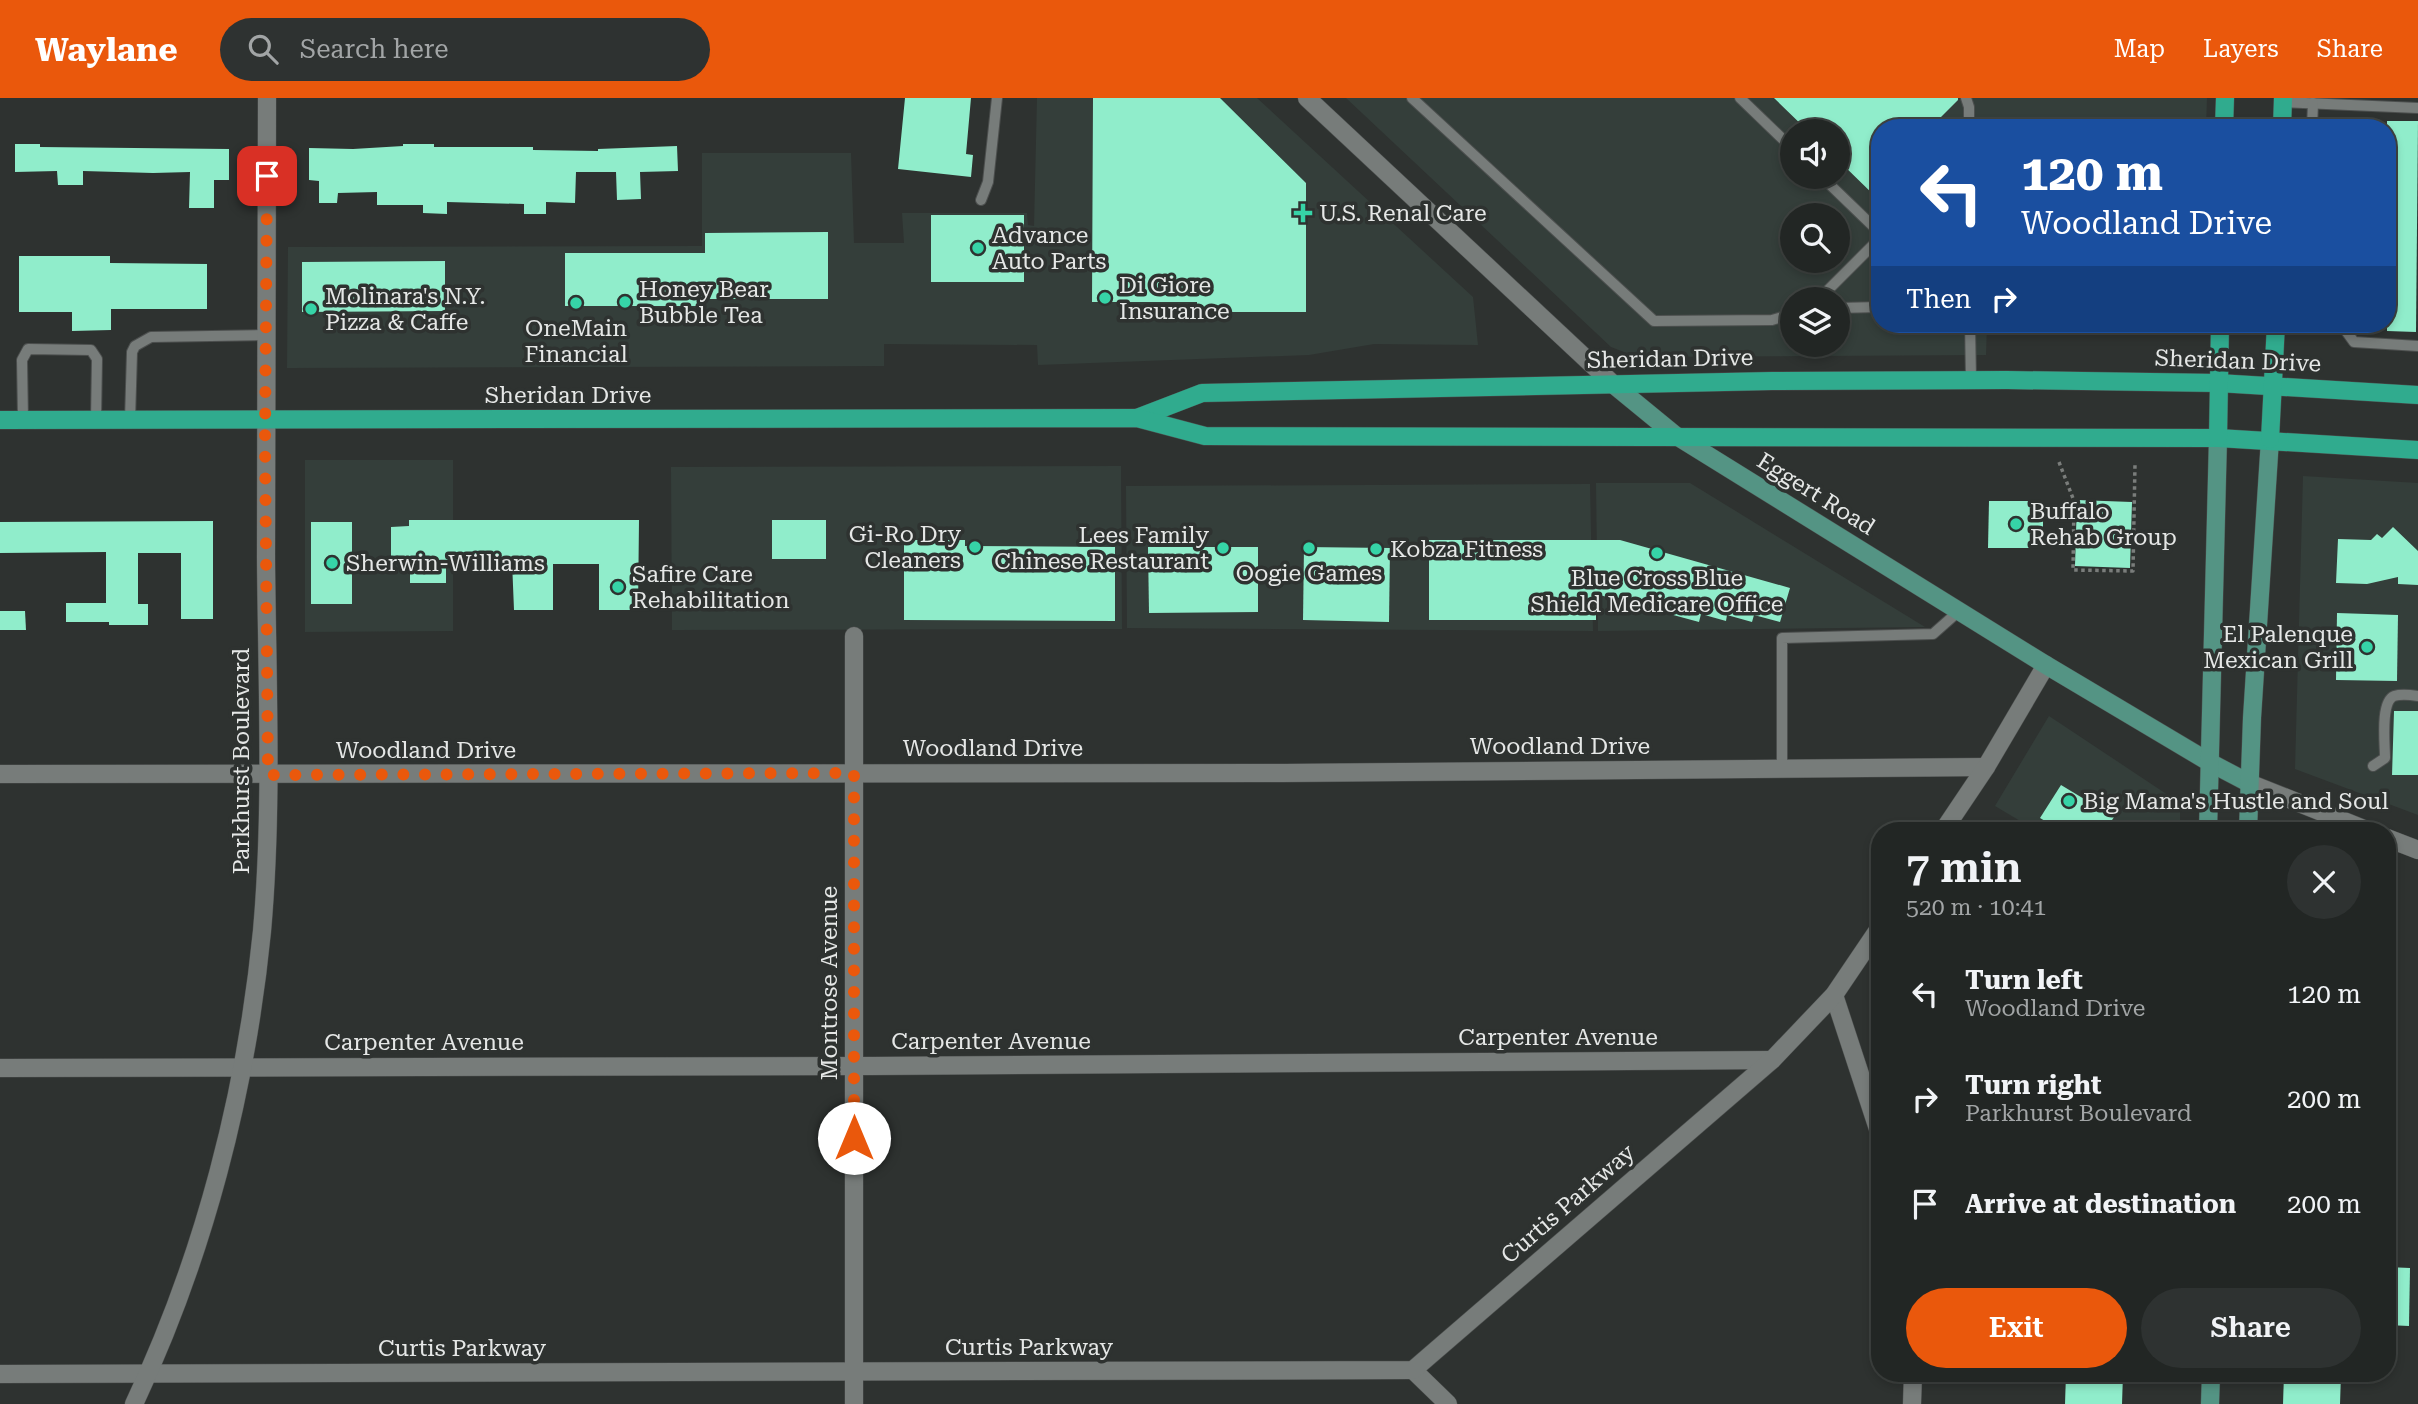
<!DOCTYPE html>
<meta charset="utf-8">
<style>
:root{--surface:#222624;--page:#2e3231;--text:#f1f3f6;--muted:#a2a5a6;--line:#3f4341;--accent:#ea580c}
body{margin:0;font-family:"Roboto Serif",serif;background:var(--page);color:var(--text);height:100vh;display:flex;flex-direction:column;font-size:26px;white-space:nowrap}
*{box-sizing:border-box;margin:0}
p{font-size:23px;color:var(--muted)}
.icon{flex:none;width:38px;height:38px;fill:none;stroke:currentColor;stroke-width:2;stroke-linecap:round;stroke-linejoin:round}
.map{position:relative;flex:1;overflow:hidden}
.side{position:absolute;left:1871px;top:724px;width:525px;height:560px;display:flex;flex-direction:column;background:var(--surface);border-radius:28px;box-shadow:0 4px 10px #0003,0 0 0 2px var(--line)}
.side>*{flex:none}
.hud{position:absolute;left:1871px;top:21px;width:525px;height:214px;border-radius:28px;box-shadow:0 4px 10px #0003,0 0 0 2px var(--line);background:#1a4fa0;color:#fff;overflow:hidden}
.controls{position:absolute;left:1780px;top:21px;display:grid;gap:14px}
.controls a{display:grid;place-items:center;width:70px;height:70px;border-radius:50%;background:var(--surface);box-shadow:0 4px 10px #0003,0 0 0 2px var(--line);font-size:35px}
.pin{position:absolute;display:grid;place-items:center;width:60px;height:60px;color:#fff;margin:-30px;border-radius:14px;box-shadow:0 4px 10px #0006}
.me{position:absolute;width:77px;margin:-38px;rotate:0deg;stroke-linejoin:round;filter:drop-shadow(0 0 5px #0008)}
.turn{display:flex;align-items:center;gap:24px;height:147px;padding:0 35px;font-size:32px}
.turn .icon{width:91px;height:91px;stroke-width:2.5}
.turn b{display:block;font-size:49px;line-height:60px}
.then{display:flex;align-items:center;height:66px;padding:0 35px;background:#0003;gap:14px;font-size:26px}
.round{display:grid;place-items:center;flex:none;width:74px;height:74px;border-radius:37px;background:var(--page)}
.summary{display:flex;align-items:center;justify-content:space-between;height:119px;padding:0 35px}
h1{font-size:42px;font-weight:600;line-height:52px}
.action{display:flex;gap:14px;margin-top:auto;padding:14px 35px}
.action a{flex:1;height:80px;border-radius:42px;background:var(--accent);color:#fff;font-size:28px;font-weight:600;line-height:80px;text-align:center}
.action a+a{background:var(--page);color:var(--text)}
ul{padding:0;list-style:none}
li{display:flex;align-items:center;gap:21px;height:105px;padding:0 35px}
li div{flex:1}
li b{display:block;font-size:26px}
li em{font-style:normal}
header{display:flex;align-items:center;gap:42px;box-sizing:border-box;height:98px;padding:0 35px;background:var(--accent);color:#fff}
header strong{font-size:33px}
nav{display:flex;gap:38px;margin-inline-start:auto;font-size:24px}
.search{width:490px;height:63px;background:var(--page);display:flex;align-items:center;gap:18px;box-sizing:border-box;padding:0 24px;border-radius:38px;color:var(--muted);font-size:26px}
.map>svg:first-child{display:block}
</style>
<header>
<strong>Waylane</strong>
<div class="search"><svg class="icon" aria-label="search" viewBox="0 0 24 24"><circle cx="10" cy="10" r="6"/><path d="M15 15l6 6"/></svg>Search here</div>
<nav><a>Map</a><a>Layers</a><a>Share</a></nav>
</header>
<div class="map">
<svg width="2418" height="1306" viewBox="0 0 2418 1306">
<rect width="100%" height="100%" fill="#2e3230"/>
<g fill="#343e3a" fill-rule="evenodd">
<path d="M1037,0H1257L1473,199L1478,247L1374,246L1309,257L1038,267L1037,247L884,246V268L287,270L288,149L702,148V55H851L854,145H904L902,115H1027L1028,127L1034,128Z"/>
<path d="M1346,0H2207L2206,30H1880V226H1987L1986,257L1637,259L1611,249ZM1792,33H1838V79H1792ZM1792,117H1838V163H1792ZM1792,201H1838V247H1792Z"/>
<path d="M305,362H453V533L305,534Z"/>
<path d="M1121,368L1122,531L672,532L671,369Z"/>
<path d="M2303,378L2418,385V717L2295,671Z"/>
<path d="M1596,385H1690L1925,529L1598,533Z"/>
<path d="M1590,386L1593,533L1127,530L1126,388Z"/>
<path d="M2049,618L2180,705V733H2037L1995,708Z"/>
</g>
<g fill="#90edcb">
<path d="M905,0H971L966,56L973,57L971,79L898,71Z"/>
<path d="M1093,0H1220L1306,85V214H1197V204H1092Z"/>
<path d="M1774,0H1958V2L1930,30H1880V103L1838,62V33H1808Z"/>
<path d="M2387,23H2418L2416,234L2387,233Z"/>
<path d="M15,46H40V49L229,51V82H214V110H189L190,74L153,75L83,73V87H58L57,73L15,74Z"/>
<path d="M403,46H434V49H533V52L598,53V51L677,48L678,73L640,74L641,101L617,102L616,74H576L575,105L546,104V116H524V106L447,104V116L423,115V107H377V94L338,95L337,105H319V83L309,82V50L353,51L403,48Z"/>
<rect x="931" y="117" width="93" height="67"/>
<path d="M828,134V201H705V208H565V155H705V135Z"/>
<path d="M19,158H110V165L207,166V211H111V232L72,233V214H19Z"/>
<path d="M445,163V213L302,214V164Z"/>
<path d="M2077,402L2132,404L2130,470L2075,468Z"/>
<path d="M1989,403H2043V450H1988Z"/>
<path d="M409,422H639L638,512H599V466H553V512H514L512,463H446V485H410V458L391,459V429L409,428Z"/>
<rect x="772" y="422" width="54" height="39"/>
<path d="M213,423V521H181V455H138V506H148V527H109V524H66V505H106V454L0,455V424Z"/>
<rect x="311" y="424" width="41" height="82"/>
<path d="M2393,429L2418,453V487L2398,486V479L2367,486L2336,485L2338,441L2371,442L2377,436L2382,440Z"/>
<path d="M904,442H965V448L1115,449V523L904,522Z"/>
<path d="M1429,442H1620L1790,490L1780,524L1754,517L1752,524L1727,517L1726,523L1701,516L1699,524L1596,496V522H1429Z"/>
<path d="M1148,449H1258V514L1149,515Z"/>
<path d="M1304,449L1390,450L1389,524L1303,522Z"/>
<path d="M0,513H25L26,532H0Z"/>
<path d="M2337,515L2398,517L2397,583L2336,582Z"/>
<path d="M2394,613H2418V677H2392Z"/>
<path d="M2061,687L2114,719L2105,733H2062L2040,720Z"/>
<path d="M2387,1169L2410,1170L2409,1228L2387,1227Z"/>
<path d="M2066,1276H2123L2122,1306H2065Z"/>
<path d="M2284,1276H2341L2340,1306H2283Z"/>
</g>
<g fill="none" stroke-linecap="round" stroke-linejoin="round">
<defs>
<g id="service">
<path d="M1412,0L1654,223L1772,222L1792,216"/>
<path d="M1740,0L1792,50"/>
<path d="M1966,0L1969,9V30"/>
<path d="M2283,4L2418,10"/>
<path d="M2312,30L2313,5"/>
<path d="M1822,79L1880,135"/>
<path d="M981,102L988,84L997,0"/>
<path d="M1819,201L1880,140"/>
<path d="M1838,210L1880,209"/>
<path d="M1970,226L1971,282"/>
<path d="M2341,226L2354,244L2418,248"/>
<path d="M23,322L22,262L28,251L91,252L97,261L96,322"/>
<path d="M130,322L132,254L135,248L151,239L266,237"/>
<path d="M2373,668L2385,660C2385,646 2380,604 2394,598C2401,596 2411,597 2418,598"/>
<path d="M1782,671V540L1933,536L1959,513"/>
</g>
<g id="minor">
<path d="M0,676L1284,675L1986,669"/>
<path d="M1943,733L1986,669L2046,567"/>
<path d="M1834,897L1880,1037"/>
<path d="M0,970L872,968L1772,962"/>
<path d="M1413,1272L1448,1306"/>
<path d="M0,1276L1413,1272L1772,962L1834,897L1880,829"/>
<path d="M134,1306C204,1158 246,995 262,833C273,709 267,583 266,460C265,306 266,153 267,0"/>
<path d="M854,1306V538"/>
<path d="M1912,1306L1913,1276"/>
</g>
<g id="tertiary">
<path d="M1307,0L1614,287"/>
<path d="M2249,685L2369,733"/>
<path d="M2387,740L2418,752"/>
</g>
<g id="secondary">
<path d="M1614,287L1675,337L2046,567L2209,664L2249,685"/>
<path d="M2208,733L2218,340"/>
<path d="M2248,733L2252,620L2270,341"/>
<path d="M2210,1306L2211,1276"/>
</g>
<g id="primary">
<path d="M2224,30L2225,0"/>
<path d="M2282,30L2283,0"/>
<path d="M1137,320L1202,295L1772,283L2007,282L2218,285L2418,297"/>
<path d="M0,322L1137,320L1205,338L2218,340L2418,352"/>
<path d="M2218,340L2220,226"/>
<path d="M2270,341L2276,226"/>
</g>
</defs>
<use href="#service" stroke="#4c4f4e" stroke-width="12"/>
<use href="#minor" stroke="#4c4f4e" stroke-width="19"/>
<use href="#tertiary" stroke="#4c4f4e" stroke-width="19"/>
<use href="#secondary" stroke="#4c4f4e" stroke-width="19"/>
<use href="#primary" stroke="#4c4f4e" stroke-width="19"/>
<path stroke="#7a7d7b" stroke-width="3.5" stroke-dasharray="3.5 3.5" stroke-linecap="butt" d="M2059,364L2074,403L2073,472L2133,473L2135,366"/>
<use href="#service" stroke="#777c7a" stroke-width="10"/>
<use href="#minor" stroke="#777c7a" stroke-width="18"/>
<use href="#tertiary" stroke="#777c7a" stroke-width="18"/>
<use href="#secondary" stroke="#549484" stroke-width="18"/>
<use href="#primary" stroke="#30ab8e" stroke-width="18"/>
</g>
<g fill="none" stroke-linecap="round" stroke-linejoin="round">
<path stroke="#ea580c" stroke-width="12" stroke-dasharray="0 21.6" d="M267,78L265,343L268,677L854,675V1040"/>
</g>
<g fill="#36d4a7" stroke="#2e3230" stroke-width="2.5">
<path d="M1299.5 104.5h7v7h7v7h-7v7h-7v-7h-7v-7h7z"/>
<circle cx="978" cy="150" r="7"/>
<circle cx="1105" cy="200" r="7"/>
<circle cx="625" cy="204" r="7"/>
<circle cx="576" cy="205" r="7"/>
<circle cx="311" cy="211" r="7"/>
<circle cx="2016" cy="426" r="7"/>
<circle cx="975" cy="449" r="7"/>
<circle cx="1223" cy="450" r="7"/>
<circle cx="1309" cy="450" r="7"/>
<circle cx="1376" cy="451" r="7"/>
<circle cx="1657" cy="455" r="7"/>
<circle cx="332" cy="465" r="7"/>
<circle cx="618" cy="489" r="7"/>
<circle cx="2367" cy="549" r="7"/>
<circle cx="2069" cy="703" r="7"/>
</g>
<g text-anchor="middle" dominant-baseline="central" stroke-width="7" stroke-linejoin="round" paint-order="stroke">
<g font-size="23" fill="#e5e7e6" stroke="#2e3230" text-anchor="start">
<text x="1319" y="115">U.S. Renal Care</text>
<text x="992" y="137">Advance<tspan x="992" dy="26">Auto Parts</tspan></text>
<text x="1119" y="187">Di Giore<tspan x="1119" dy="26">Insurance</tspan></text>
<text x="639" y="191">Honey Bear<tspan x="639" dy="26">Bubble Tea</tspan></text>
<text x="325" y="198">Molinara's N.Y.<tspan x="325" dy="26">Pizza &amp; Caffe</tspan></text>
<text x="576" y="230" text-anchor="middle">OneMain<tspan x="576" dy="26">Financial</tspan></text>
<text x="2030" y="413">Buffalo<tspan x="2030" dy="26">Rehab Group</tspan></text>
<text x="961" y="436" text-anchor="end">Gi-Ro Dry<tspan x="961" dy="26">Cleaners</tspan></text>
<text x="1209" y="437" text-anchor="end">Lees Family<tspan x="1209" dy="26">Chinese Restaurant</tspan></text>
<text x="1390" y="451">Kobza Fitness</text>
<text x="346" y="465">Sherwin-Williams</text>
<text x="1309" y="475" text-anchor="middle">Oogie Games</text>
<text x="632" y="476">Safire Care<tspan x="632" dy="26">Rehabilitation</tspan></text>
<text x="1657" y="480" text-anchor="middle">Blue Cross Blue<tspan x="1657" dy="26">Shield Medicare Office</tspan></text>
<text x="2353" y="536" text-anchor="end">El Palenque<tspan x="2353" dy="26">Mexican Grill</tspan></text>
<text x="2083" y="703">Big Mama's Hustle and Soul</text>
</g>
<g font-size="23" fill="#e5e7e6" stroke="#2e3230">
<text transform="translate(1670 261) rotate(-1)">Sheridan Drive</text>
<text transform="translate(2238 263) rotate(2)">Sheridan Drive</text>
<text x="568" y="297">Sheridan Drive</text>
<text transform="translate(1816 396) rotate(32)">Eggert Road</text>
<text x="1560" y="648">Woodland Drive</text>
<text x="993" y="650">Woodland Drive</text>
<text x="426" y="652">Woodland Drive</text>
<text transform="translate(241 663) rotate(-90)">Parkhurst Boulevard</text>
<text transform="translate(829 885) rotate(-90)">Montrose Avenue</text>
<text x="1558" y="939">Carpenter Avenue</text>
<text x="991" y="943">Carpenter Avenue</text>
<text x="424" y="944">Carpenter Avenue</text>
<text transform="translate(1568 1106) rotate(-41)">Curtis Parkway</text>
<text x="1029" y="1249">Curtis Parkway</text>
<text x="462" y="1250">Curtis Parkway</text>
</g>
</g>
</svg>
<div class="controls">
<a><svg class="icon" aria-label="sound" viewBox="0 0 24 24"><path d="M4 9h4l5-4v14l-5-4H4zM17 9q2 3 0 6"/></svg></a>
<a><svg class="icon" aria-label="search" viewBox="0 0 24 24"><circle cx="10" cy="10" r="6"/><path d="M15 15l6 6"/></svg></a>
<a><svg class="icon" aria-label="layers" viewBox="0 0 24 24"><path d="M12 4l9 5-9 5-9-5zM3 14l9 5 9-5"/></svg></a>
</div>
<div class="pin" style="left:267px;top:78px;background:#d93025"><svg class="icon" aria-label="arrive" viewBox="0 0 24 24"><path d="M6 21V4h12l-3 4 3 4H6"/></svg></div>
<svg class="me" style="left:854px;top:1040px" viewBox="-20 -20 40 40"><circle r="19" fill="#fff"/><path d="M0-13L10 11 0 6-10 11z" fill="#ea580c"/></svg>
<div class="hud">
<div class="turn"><svg class="icon" aria-label="left" viewBox="0 0 24 24"><path d="M17 20v-9H6M10 6l-5 5 5 5"/></svg><div><b>120 m</b>Woodland Drive</div></div>
<div class="then">Then<svg class="icon" aria-label="right" viewBox="0 0 24 24"><path d="M7 20v-9h11M14 6l5 5-5 5"/></svg></div>
</div>
<section class="side">
<div class="summary"><div><h1>7 min</h1><p>520 m · 10:41</p></div><a class="round"><svg class="icon" aria-label="close" viewBox="0 0 24 24"><path d="M6 6l12 12M18 6L6 18"/></svg></a></div>
<ul>
<li><svg class="icon" aria-label="left" viewBox="0 0 24 24"><path d="M17 20v-9H6M10 6l-5 5 5 5"/></svg><div><b>Turn left</b><p>Woodland Drive</p></div><em>120 m</em></li>
<li><svg class="icon" aria-label="right" viewBox="0 0 24 24"><path d="M7 20v-9h11M14 6l5 5-5 5"/></svg><div><b>Turn right</b><p>Parkhurst Boulevard</p></div><em>200 m</em></li>
<li><svg class="icon" aria-label="arrive" viewBox="0 0 24 24"><path d="M6 21V4h12l-3 4 3 4H6"/></svg><div><b>Arrive at destination</b></div><em>200 m</em></li>
</ul>
<div class="action"><a>Exit</a><a>Share</a></div>
</section>
</div>
